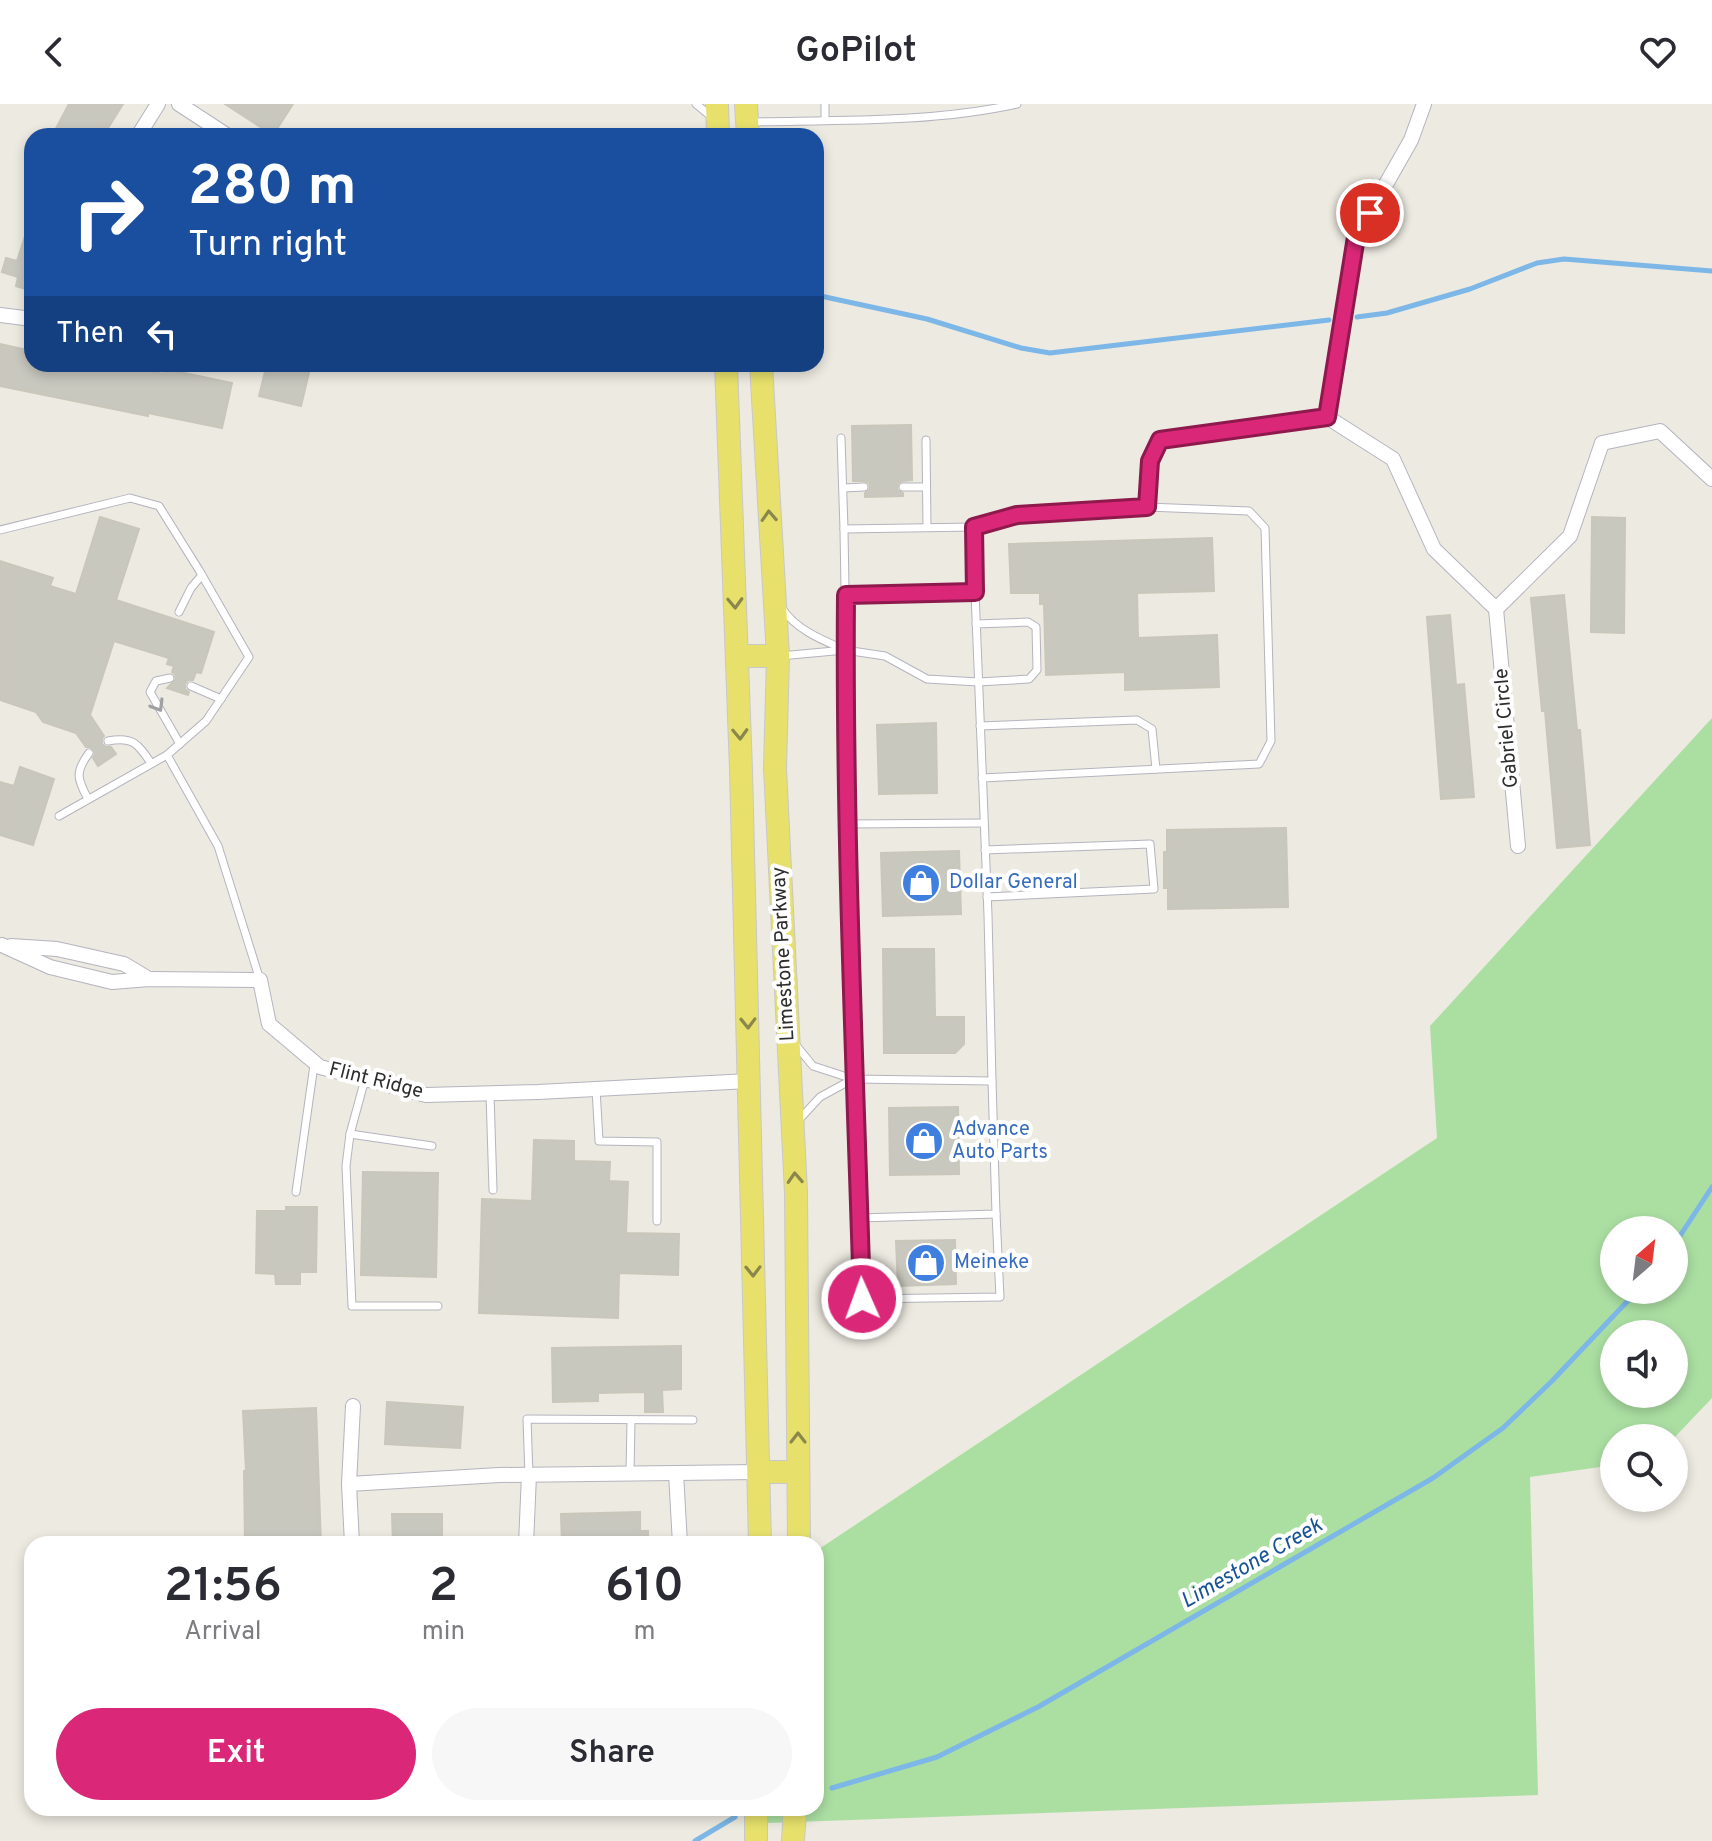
<!DOCTYPE html>
<style>
:root{--surface:#fff;--page:#f7f7f7;--text:#2b2b33;--muted:#7c7c81;--accent:#db2777}
body{margin:0;font-family:Overpass,sans-serif;background:var(--page);color:var(--text);height:100vh;display:flex;flex-direction:column;font-size:30px;white-space:nowrap}
*{box-sizing:border-box;margin:0}
p{font-size:26px;color:var(--muted)}
.icon{flex:none;width:44px;height:44px;fill:none;stroke:currentColor;stroke-width:2;stroke-linecap:round;stroke-linejoin:round}
.map{position:relative;flex:1;overflow:hidden}
.panel{position:absolute;left:24px;top:1432px;width:800px;height:280px;display:flex;flex-direction:column;background:var(--surface);border-radius:24px;box-shadow:0 4px 12px #0003}
.panel>*{flex:none}
.top-card{position:absolute;left:24px;top:24px;width:800px;height:244px;border-radius:24px;box-shadow:0 4px 12px #0003;background:#1a4fa0;color:#fff;overflow:hidden}
.needle{width:52px;rotate:28deg}
.tools{position:absolute;left:1600px;top:1112px;display:grid;gap:16px}
.tools a{display:grid;place-items:center;width:88px;height:88px;border-radius:50%;background:var(--surface);box-shadow:0 4px 12px #0003;font-size:40px}
.pin{position:absolute;display:grid;place-items:center;width:68px;height:68px;color:#fff;margin:-34px;border:4px solid #fff;border-radius:50%;box-shadow:0 2px 8px #0007}
.me{position:absolute;width:88px;margin:-44px;rotate:358deg;stroke-linejoin:round;filter:drop-shadow(0 0 6px #0008)}
.turn{display:flex;align-items:center;gap:28px;height:168px;padding:0 32px;font-size:36px}
.turn .icon{width:104px;height:104px;stroke-width:2.5}
.turn b{display:block;font-size:56px;line-height:68px}
.then{display:flex;align-items:center;height:76px;padding:0 32px;background:#0003;gap:16px;font-size:30px}
.eta{display:flex;justify-content:space-evenly;align-items:center;height:136px;text-align:center}
.eta b{font-size:48px;font-weight:600;line-height:56px}
.button{display:flex;gap:16px;margin-top:auto;padding:16px 32px}
.button a{flex:1;height:92px;border-radius:48px;background:var(--accent);color:#fff;font-size:32px;font-weight:600;line-height:92px;text-align:center}
.button a+a{background:var(--page);color:var(--text)}
header{display:flex;justify-content:space-between;align-items:center;height:104px;padding:0 32px;background:var(--surface);font-size:36px;font-weight:600}
.map>svg:first-child{display:block}
</style>
<header><svg class="icon" aria-label="back" viewBox="0 0 24 24"><path d="M15 5l-7 7 7 7"/></svg>GoPilot<svg class="icon" aria-label="heart" viewBox="0 0 24 24"><path d="M12 20l-8-8c-3-5 5-10 8-4 3-6 11-1 8 4z"/></svg></header>
<div class="map">
<svg width="1712" height="1737" viewBox="0 0 1712 1737">
<rect width="100%" height="100%" fill="#edeae1"/>
<path fill="#abdfa2" fill-rule="evenodd" d="M1712,614V1294L1674,1334H1614V1361L1530,1373L1538,1691L768,1719V1704H816V1447L1437,1034L1430,922ZM1614,1126H1674V1186H1614ZM1614,1230H1674V1290H1614Z"/>
<g fill="none" stroke-linecap="round" stroke-linejoin="round">
<g stroke="#7cb7e7" stroke-width="5">
<path d="M816,191L927,215L1021,244L1050,249L1329,216"/>
<path d="M1357,213L1387,209L1470,185L1537,159L1564,155L1712,167"/>
<path d="M1674,1141L1712,1083"/>
<path d="M832,1684L937,1653L1038,1603L1433,1374L1503,1324L1552,1277L1638,1186"/>
<path d="M695,1737L735,1713"/>
</g>
</g>
<g fill="#c9c8bf" stroke="#c9c6ba" stroke-width="2">
<path d="M69,0H123L103,32H52Z"/>
<path d="M225,0H293L273,31Z"/>
<path d="M29,120L32,121V187L16,182L18,173L2,168L6,154L17,157Z"/>
<path d="M0,240L32,247V260H121L164,270L165,265L232,279L222,324L148,309V312L0,282Z"/>
<path d="M267,260H311L301,302L259,292Z"/>
<path d="M911,321L912,376L902,377L898,379L897,386L903,389V392L865,393V389L870,385L869,379L864,377H853L852,322Z"/>
<path d="M100,413L139,425L116,496L214,528L201,569L196,568L193,576H188L185,580V585L189,588L188,591L167,584L176,575L175,570L172,568L174,562L167,560L169,554L114,537L90,611L104,632L102,635V640L106,643H111L116,650L98,662L93,654L95,650L94,646L90,643H86L76,629L43,618L36,608L0,596V457L53,474L50,482L76,490Z"/>
<path d="M1592,413L1625,414L1624,529L1591,528Z"/>
<path d="M1212,434L1214,487L1137,489L1138,534L1217,531L1219,583L1125,586V568L1046,571L1044,500H1040V489H1011L1009,440Z"/>
<path d="M1564,491L1577,626H1580L1590,741L1557,744L1545,607H1542L1531,494Z"/>
<path d="M1450,511L1456,581L1464,580L1474,693L1441,695L1427,513Z"/>
<path d="M936,619L937,689L879,690L877,621Z"/>
<path d="M20,663L54,675L33,741L0,731V678L14,682Z"/>
<path d="M1286,724L1288,803L1168,805V784H1164V748H1167V726Z"/>
<path d="M959,747L961,810L883,812L881,749Z"/>
<path d="M883,845H934L935,913H964V940L955,949H884Z"/>
<path d="M958,1003L959,1070L890,1071L889,1004Z"/>
<path d="M534,1036L574,1037V1057L610,1058L609,1077L628,1078L626,1129L679,1130L678,1171L619,1169L618,1214L479,1209L482,1095L532,1097Z"/>
<path d="M363,1068L438,1069L436,1173L361,1171Z"/>
<path d="M286,1103H317L316,1168H300V1180H276L275,1170L256,1169L257,1107H286Z"/>
<path d="M955,1136L956,1180L898,1182L896,1137Z"/>
<path d="M681,1242V1285L662,1286L663,1308H645V1288L598,1289V1297L553,1298L552,1244Z"/>
<path d="M387,1298L463,1303L460,1344L385,1340Z"/>
<path d="M316,1304L321,1440H245L244,1367H246L243,1307Z"/>
<path d="M640,1408V1427H648V1440H562L561,1410Z"/>
<path d="M392,1410H442V1440H393Z"/>
</g>
<g fill="none" stroke-linecap="round" stroke-linejoin="round">
<defs>
<g id="lane">
<path d="M696,0L713,14"/>
<path d="M825,16V0"/>
<path d="M749,18C838,16 930,19 1017,0"/>
<path d="M841,334L844,425"/>
<path d="M926,336L927,423"/>
<path d="M903,383H926"/>
<path d="M843,384L864,383"/>
<path d="M1147,403L1150,357L1160,336"/>
<path d="M0,426L130,394L159,402L199,466L249,553L206,617L167,651L218,742L260,876"/>
<path d="M846,491L975,488L974,423"/>
<path d="M782,504C795,525 822,536 843,545"/>
<path d="M179,508L191,484L202,471"/>
<path d="M780,552L845,546L885,552L927,575L978,578L1029,575L1037,566L1036,523L1028,518L976,520"/>
<path d="M170,574L156,577L150,588L180,640"/>
<path d="M191,582L221,595"/>
<path d="M980,622L1137,616L1152,625L1156,665"/>
<path d="M108,637C133,632 138,640 151,659"/>
<path d="M982,674L1259,660L1271,637L1265,424L1249,407L1147,403L1017,411L974,423L844,425L853,975L859,1114L996,1110L992,977"/>
<path d="M88,695C77,675 75,668 89,649"/>
<path d="M59,712L167,651"/>
<path d="M848,720L984,719"/>
<path d="M985,746L1150,740L1154,785L987,793"/>
<path d="M795,940L813,962L853,975L992,977L988,811L975,488"/>
<path d="M365,975L350,1030L346,1062L352,1202H438"/>
<path d="M596,985L599,1037L657,1038V1117"/>
<path d="M490,990L493,1086"/>
<path d="M797,1018L820,993L853,975"/>
<path d="M350,1030L432,1042"/>
<path d="M296,1088L314,961"/>
<path d="M859,1114L862,1195L1000,1193L996,1110"/>
<path d="M630,1369L631,1316"/>
<path d="M529,1371L527,1315L693,1316"/>
</g>
<g id="street">
<path d="M179,0L228,32"/>
<path d="M138,32L158,0"/>
<path d="M0,211L32,215"/>
<path d="M1327,313L1393,355L1434,445L1496,505L1518,742"/>
<path d="M1327,313L1356,133L1411,36L1424,0"/>
<path d="M1160,336L1327,313"/>
<path d="M1496,505L1570,432L1602,339L1660,327L1712,375"/>
<path d="M2,841L50,863L112,878L149,875L260,876L269,920L320,963L426,991L538,988L749,977"/>
<path d="M11,842L57,845L124,860L149,875"/>
<path d="M676,1369L680,1440"/>
<path d="M349,1380L499,1371L759,1368"/>
<path d="M352,1440L349,1380L353,1302"/>
<path d="M526,1440L529,1371"/>
</g>
<g id="primary">
<path d="M717,0L718,32"/>
<path d="M746,0L748,32"/>
<path d="M726,260L741,666L760,1440"/>
<path d="M761,260L778,552L775,664L796,1089L799,1440"/>
<path d="M737,552H778"/>
<path d="M759,1368H798"/>
<path d="M756,1704V1737"/>
<path d="M793,1737L795,1704"/>
</g>
</defs>
<use href="#lane" stroke="#b4b4bf" stroke-width="9"/>
<use href="#street" stroke="#b4b4bf" stroke-width="16"/>
<use href="#primary" stroke="#c8c8c8" stroke-width="24"/>
<use href="#lane" stroke="#fff" stroke-width="7"/>
<use href="#street" stroke="#fff" stroke-width="14"/>
<use href="#primary" stroke="#e7e16c" stroke-width="22"/>
</g>
<defs><path id="oneway-chevron" d="M-2-3.5L2.5 0L-2 3.5" fill="none" stroke-width="1.6" stroke-linecap="round" stroke-linejoin="round" transform="scale(2)"/></defs>
<g stroke="#8a874c">
<use href="#oneway-chevron" transform="translate(769 412) rotate(-93)"/>
<use href="#oneway-chevron" transform="translate(735 499) rotate(88)"/>
<use href="#oneway-chevron" transform="translate(740 630) rotate(88)"/>
<use href="#oneway-chevron" transform="translate(748 919) rotate(89)"/>
<use href="#oneway-chevron" transform="translate(795 1074) rotate(-93)"/>
<use href="#oneway-chevron" transform="translate(753 1167) rotate(89)"/>
<use href="#oneway-chevron" transform="translate(798 1334) rotate(-90)"/>
</g>
<use stroke="#a0a0a0" href="#oneway-chevron" transform="translate(158 602) rotate(59)"/>
<g fill="none" stroke-linecap="round" stroke-linejoin="round">
<defs>
<path id="route" d="M862,1195C855,960 844,726 846,491L975,488L974,423L1017,411L1147,403L1150,357L1160,336L1327,313L1356,133L1370,109"/>
</defs>
<use href="#route" stroke="#8e194d" stroke-width="20"/>
<use href="#route" stroke="#db2777" stroke-width="14"/>
</g>
<defs>
<symbol id="shop-disc" viewBox="-11 -11 22 22"><circle r="9.5" fill="#3f7fe0" stroke="#fff"/><path d="M-5-2.5h2.3a2.7 3.5 0 0 1 5.4 0H5L5.5 6h-11ZM-1.5-2.5h3a1.5 2.3 0 0 0-3 0Z" fill="#fff"/></symbol>
</defs>
<g fill-rule="evenodd">
<use href="#shop-disc" x="899" y="757" width="44" height="44"/>
<use href="#shop-disc" x="902" y="1015" width="44" height="44"/>
<use href="#shop-disc" x="904" y="1137" width="44" height="44"/>
</g>
<g text-anchor="middle" dominant-baseline="central" stroke-width="8" stroke-linejoin="round" paint-order="stroke">
<g font-size="20" fill="#2d2d2d" stroke="#fff">
<text transform="translate(1507 624) rotate(-95)">Gabriel Circle</text>
<text transform="translate(784 850) rotate(-93)">Limestone Parkway</text>
<text transform="translate(376 977) rotate(14)">Flint Ridge</text>
</g>
<g font-size="20" fill="#366cbe" stroke="#fff" text-anchor="start">
<text x="949" y="779">Dollar General</text>
<text x="952" y="1026">Advance<tspan x="952" dy="23">Auto Parts</tspan></text>
<text x="954" y="1159">Meineke</text>
</g>
<g font-size="22" font-style="italic" fill="#185396" stroke="#fff">
<text transform="translate(1252 1460) rotate(-30)">Limestone Creek</text>
</g>
</g>
</svg>
<div class="tools">
<a><svg class="needle" viewBox="-14 -14 28 28"><path d="M0-13l5 13h-10z" fill="#e53935"/><path d="M0 13l5-13h-10z" fill="#7c7c81"/></svg></a>
<a><svg class="icon" aria-label="sound" viewBox="0 0 24 24"><path d="M4 9h4l5-4v14l-5-4H4zM17 9q2 3 0 6"/></svg></a>
<a><svg class="icon" aria-label="search" viewBox="0 0 24 24"><circle cx="10" cy="10" r="6"/><path d="M15 15l6 6"/></svg></a>
</div>
<div class="pin" style="left:1370px;top:109px;background:#d93025"><svg class="icon" aria-label="arrive" viewBox="0 0 24 24"><path d="M6 21V4h12l-3 4 3 4H6"/></svg></div>
<svg class="me" style="left:862px;top:1195px" viewBox="-20 -20 40 40"><circle r="17" fill="#db2777" stroke="#fff" stroke-width="3"/><path d="M0-11L8 9 0 5-8 9z" fill="#fff"/></svg>
<div class="top-card">
<div class="turn"><svg class="icon" aria-label="right" viewBox="0 0 24 24"><path d="M7 20v-9h11M14 6l5 5-5 5"/></svg><div><b>280 m</b>Turn right</div></div>
<div class="then">Then<svg class="icon" aria-label="left" viewBox="0 0 24 24"><path d="M17 20v-9H6M10 6l-5 5 5 5"/></svg></div>
</div>
<section class="panel">
<div class="eta">
<div><b>21:56</b><p>Arrival</p></div>
<div><b>2</b><p>min</p></div>
<div><b>610</b><p>m</p></div>
</div>
<div class="button"><a>Exit</a><a>Share</a></div>
</section>
</div>
